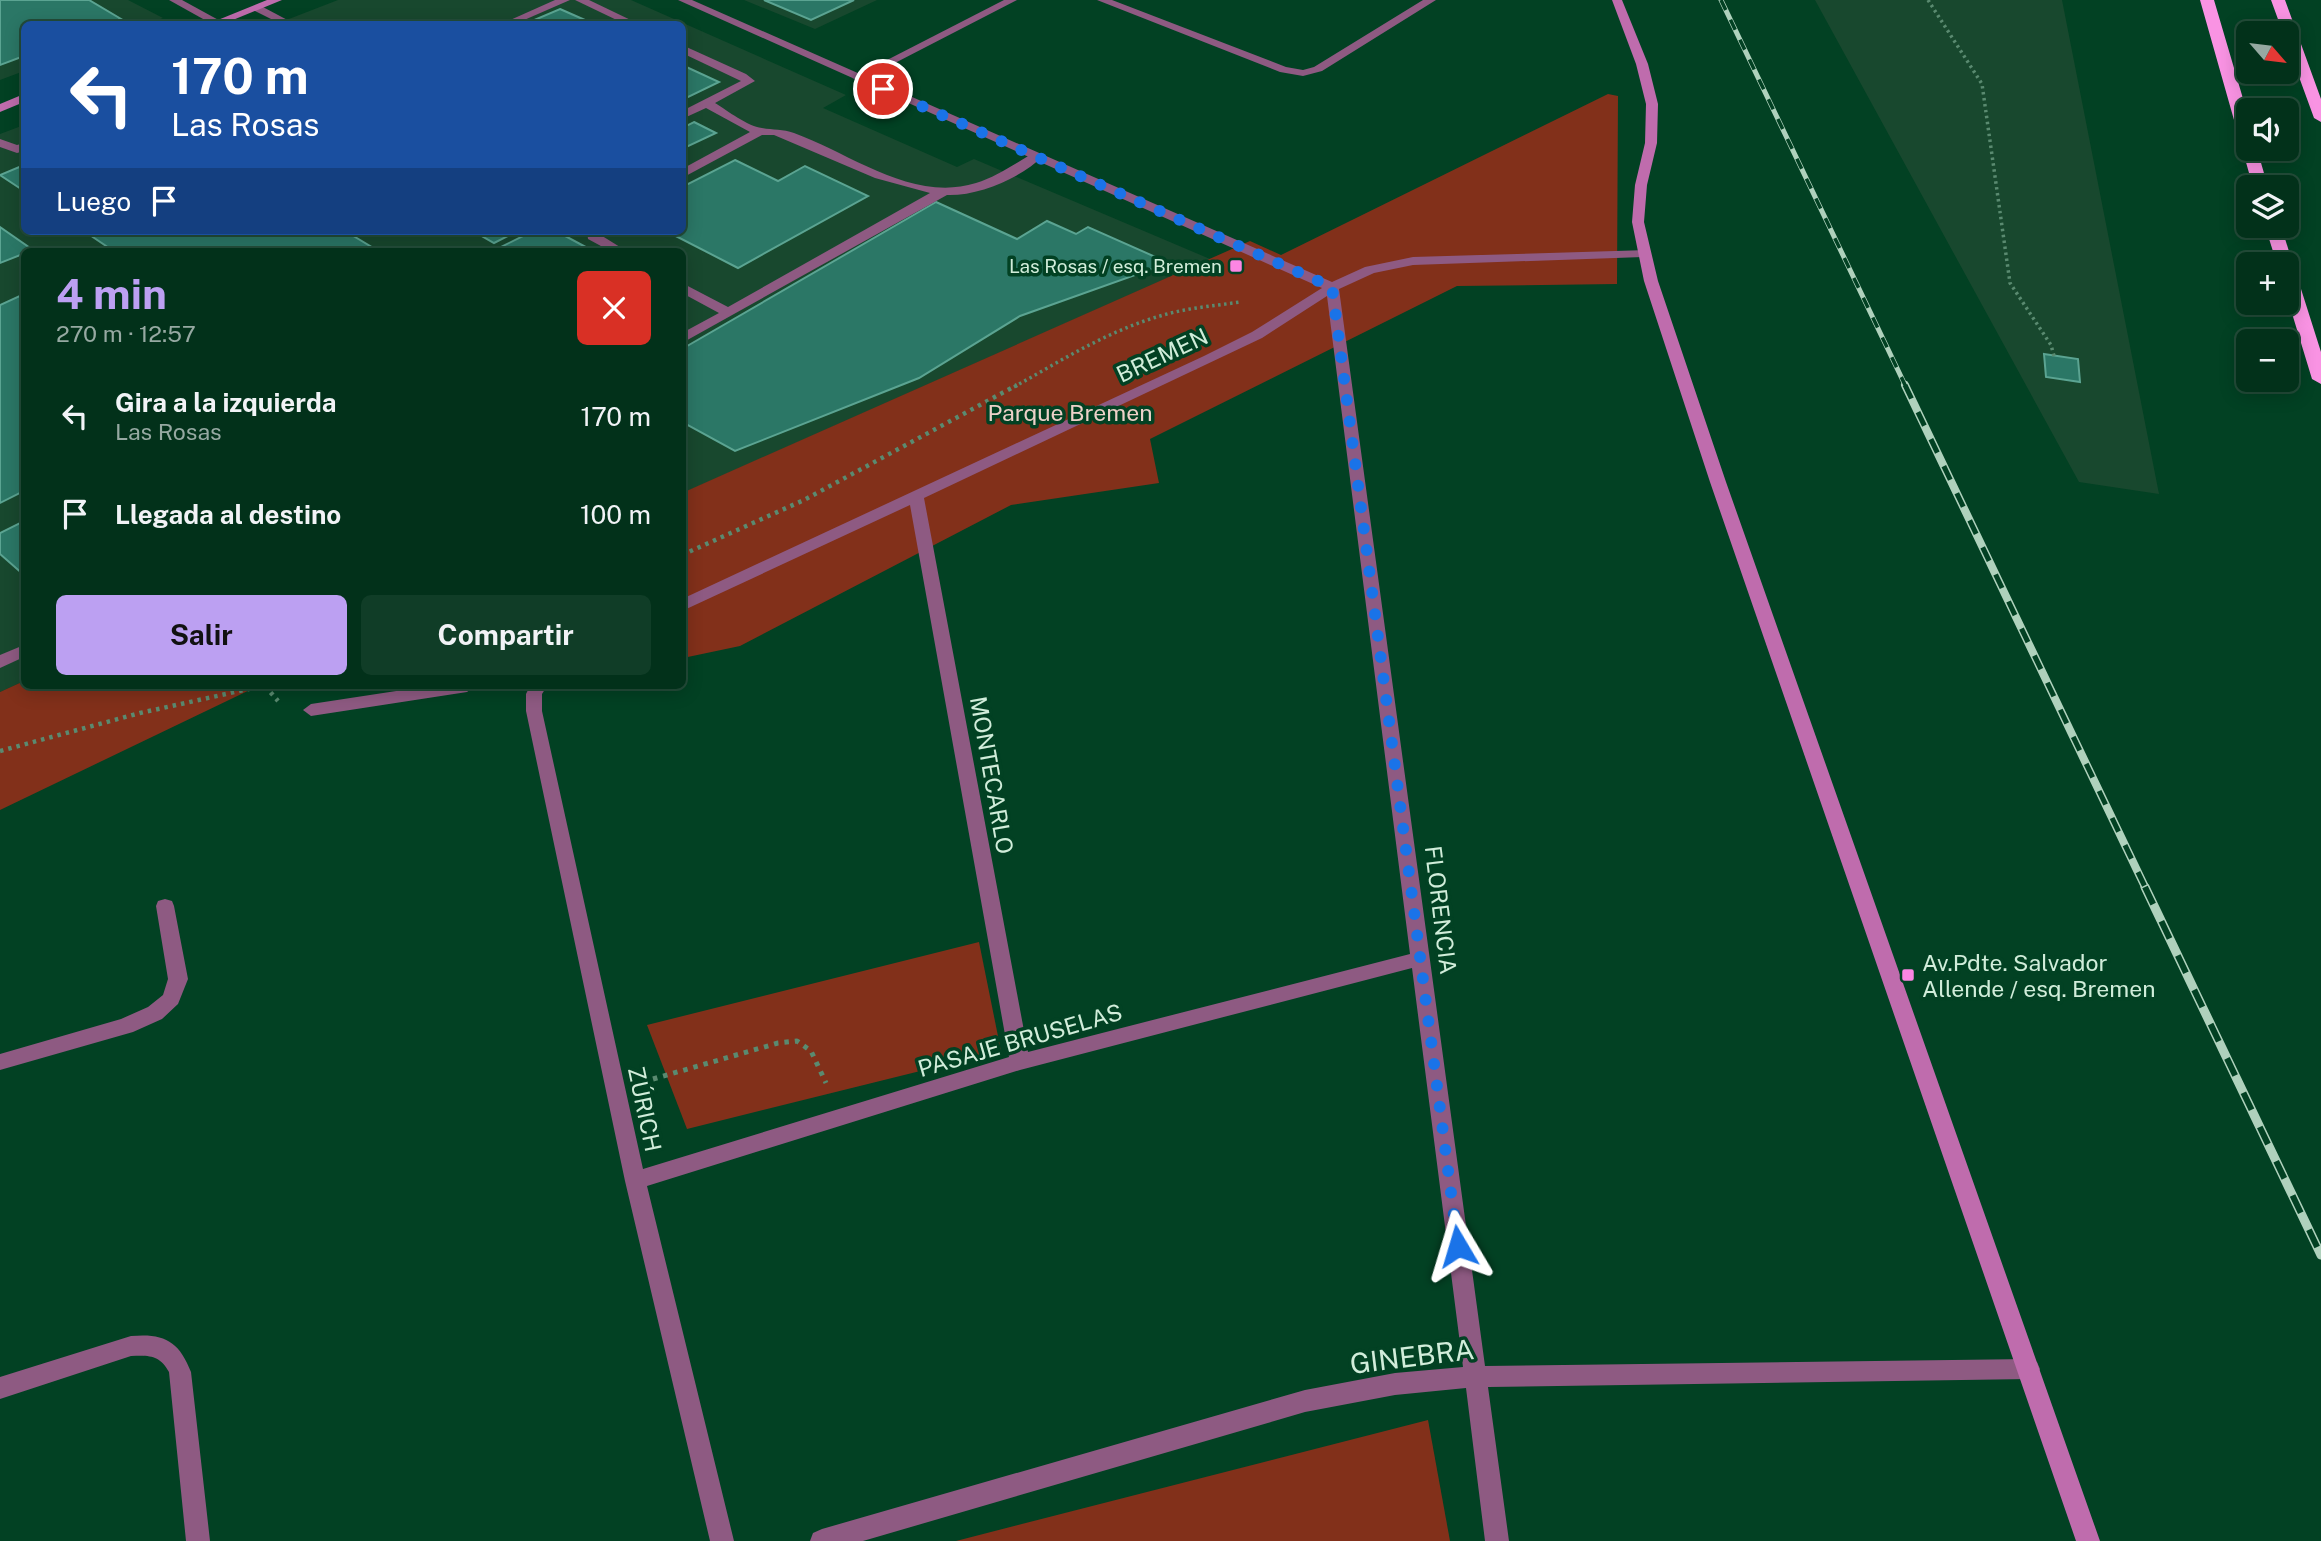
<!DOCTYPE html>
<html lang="es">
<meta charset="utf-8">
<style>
:root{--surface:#02311a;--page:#103d27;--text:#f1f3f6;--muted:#96a9a2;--line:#234c39;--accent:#bca0f2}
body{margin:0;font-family:"Public Sans",sans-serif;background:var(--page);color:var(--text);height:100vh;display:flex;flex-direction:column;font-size:26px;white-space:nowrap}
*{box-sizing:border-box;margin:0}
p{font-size:23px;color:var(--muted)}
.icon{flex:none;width:38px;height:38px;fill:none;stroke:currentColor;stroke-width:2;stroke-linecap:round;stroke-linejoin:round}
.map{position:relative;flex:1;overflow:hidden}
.side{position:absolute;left:21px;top:248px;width:665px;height:441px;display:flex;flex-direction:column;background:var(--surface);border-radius:10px;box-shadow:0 4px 18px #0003,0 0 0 2px var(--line)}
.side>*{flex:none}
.guide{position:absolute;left:21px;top:21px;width:665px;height:214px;border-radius:10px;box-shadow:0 4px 18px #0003,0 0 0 2px var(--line);background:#1a4fa0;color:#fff;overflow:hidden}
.needle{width:46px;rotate:118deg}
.tools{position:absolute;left:2236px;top:21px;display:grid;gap:14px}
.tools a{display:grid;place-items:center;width:63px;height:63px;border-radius:10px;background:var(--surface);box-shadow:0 4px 18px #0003,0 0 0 2px var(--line);font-size:35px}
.pin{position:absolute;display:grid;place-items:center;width:60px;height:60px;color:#fff;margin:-30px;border:4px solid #fff;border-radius:50%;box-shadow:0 2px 7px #0007}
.me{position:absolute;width:77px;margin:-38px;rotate:353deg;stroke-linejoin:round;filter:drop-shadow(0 0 5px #0008)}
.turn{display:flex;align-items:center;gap:24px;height:147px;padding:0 35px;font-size:32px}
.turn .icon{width:91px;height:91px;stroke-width:2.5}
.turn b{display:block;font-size:49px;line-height:60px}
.then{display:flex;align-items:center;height:66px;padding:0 35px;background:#0003;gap:14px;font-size:26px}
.round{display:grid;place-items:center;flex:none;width:74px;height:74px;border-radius:10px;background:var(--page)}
.overview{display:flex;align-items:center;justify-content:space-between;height:119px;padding:0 35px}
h1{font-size:42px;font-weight:700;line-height:52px;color:var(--accent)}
.button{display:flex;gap:14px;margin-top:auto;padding:14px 35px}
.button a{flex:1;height:80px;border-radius:10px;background:var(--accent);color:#111;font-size:28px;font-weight:700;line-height:80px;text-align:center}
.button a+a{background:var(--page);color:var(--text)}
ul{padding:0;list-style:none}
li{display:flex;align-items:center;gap:21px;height:98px;padding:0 35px}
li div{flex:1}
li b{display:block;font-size:26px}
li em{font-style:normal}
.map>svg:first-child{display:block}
</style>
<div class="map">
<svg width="2321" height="1541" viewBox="0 0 2321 1541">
<rect width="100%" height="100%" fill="#024123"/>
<g fill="#18482e">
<path d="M0,0H128L163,18L146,24H24V71L0,80Z"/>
<path d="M338,0H631L846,95L823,108L957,167L974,159L1210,259L683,493L682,252H24V681L0,692V134L24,125V231H682V24H276Z"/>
<path d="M744,0H877L815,29Z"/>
<path d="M1815,0H2062L2159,494L2079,482Z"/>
</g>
<g fill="#82301a">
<path d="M1608,94L1618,96L1617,284L1457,286L1150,439L1159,483L1011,505L740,646L683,658L682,493L1250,241L1281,255Z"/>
<path d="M24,681V686H258L0,810V692Z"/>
<path d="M979,942L1001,1051L687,1129L647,1025Z"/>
<path d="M1428,1420L1450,1541H956Z"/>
</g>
<g fill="#2b7766" stroke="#5ba492" stroke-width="2">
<path d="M0,0H89L121,19L106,24H24V56L0,65Z"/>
<path d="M764,0H854L811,20Z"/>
<path d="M560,9L594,24H525Z"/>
<path d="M682,65L719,82L682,100Z"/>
<path d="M694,122L716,133L682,149V128Z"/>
<path d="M735,160L778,181L805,166L868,196L738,268L666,231H682V187Z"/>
<path d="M24,165V191L0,175Z"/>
<path d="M936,202L1017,239L1047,221L1076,234L1088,227L1169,263L1020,316L919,378L735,451L682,422V349Z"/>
<path d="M0,227L33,250L0,263Z"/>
<path d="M84,231H345L380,252H115Z"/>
<path d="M473,231H518L494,243Z"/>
<path d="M533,231H556L595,252H491Z"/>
<path d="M24,294V491L0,503V305Z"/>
<path d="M2044,354L2078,359L2080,382L2046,377Z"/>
<path d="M24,521V575L0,554V533Z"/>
</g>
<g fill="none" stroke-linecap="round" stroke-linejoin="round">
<g stroke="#5a8a70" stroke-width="3.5" stroke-dasharray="2.5 3.5" stroke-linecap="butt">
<path d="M1928,0L1982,84L2010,283L2051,345L2054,356"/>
<path d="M1014,387C1060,361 1108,331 1160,316C1186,308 1213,306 1240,302"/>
</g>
<g stroke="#5a8a70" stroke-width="4.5" stroke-dasharray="3.5 5" stroke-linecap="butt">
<path d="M682,555L804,500L1017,385"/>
<path d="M265,686L278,701"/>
<path d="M0,751L140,713L262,686"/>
</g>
<path stroke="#5a8a70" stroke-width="5" stroke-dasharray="4.5 6" stroke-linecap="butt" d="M653,1079L778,1043L797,1041L811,1051L826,1083"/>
<g fill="#8e5a82" fill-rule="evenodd">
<path d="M555,0H570L515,24H501Z"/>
<path d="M575,0H589L639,24H625Z"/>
<path d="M1004,0H1017L862,80L852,78Z"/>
<path d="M1097,0H1112L1286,67L1303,70L1314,67L1423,0H1436L1322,71L1303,76L1280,72Z"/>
<path d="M253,6H261L295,24H281L253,10Z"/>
<path d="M682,45L746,74L755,81L715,103C728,111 747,126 762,128C773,130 783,129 794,133C850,153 912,203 976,183C996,177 1015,164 1033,153L1043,156C1021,178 979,196 947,195L682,343V333L719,313L682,293V283L728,307L930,193L875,178L774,135H762L682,178V169L750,132L706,108L682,119V111L741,81L682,53Z"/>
<path d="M0,139L17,145L24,143V151L17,153L0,147Z"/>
<path d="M587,231H599V234L628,252H612L588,239Z"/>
<path d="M24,645V657L0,668V655Z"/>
</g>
<g fill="#8e5a82" fill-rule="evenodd">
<path d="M169,0H182L224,23L212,24Z"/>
<path d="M678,0H692L1332,282L1365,267L1413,257L1648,250L1650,253L1643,257L1413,265L1374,273L1339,289L1485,1366L2029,1359L2037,1362L2040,1369L2037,1376L2029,1379L1488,1387L1509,1541H1485L1466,1388L1395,1395L1305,1412L863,1541H810L813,1533L822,1529L1305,1390L1395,1373L1463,1367L1412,968L1020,1070L647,1186L734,1541H710L625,1181L526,711V694L530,686H547L542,694V711L643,1169L1009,1057L910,505L682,611V599L1204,356L1252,332L1322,288ZM1327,296L1410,954L1028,1052L924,498L1262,338Z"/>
<path d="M429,686H475L467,692L311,716L303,710L311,704Z"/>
<path d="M165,899L172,901L174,906L188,979L178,1004L162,1019L133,1032L0,1070V1054L121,1019L148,1007L163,995L168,979L156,906L158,901Z"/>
<path d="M131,1336C164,1333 179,1341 191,1372L210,1541H186L169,1372C160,1355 149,1355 131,1356L0,1399V1377Z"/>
</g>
<g fill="#bf6cad" fill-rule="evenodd">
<path d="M267,0H282L223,24H208Z"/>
<path d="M1612,0H1622L1648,64L1658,104L1657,143L1647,185L1644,222L1658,281L1726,482L2100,1541H2076L1710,482L1644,281L1632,222L1635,185L1645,143L1646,104L1636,64Z"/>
<path d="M24,94V102L0,112V104Z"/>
</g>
<g fill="#f993e3" fill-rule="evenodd">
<path d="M2200,0H2214L2249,119V149H2257L2268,187H2253Z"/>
<path d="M2271,0H2285L2321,99V122L2314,118L2287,44V33H2283Z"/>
<path d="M2265,226H2281L2293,264L2291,266L2295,270L2321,352V384L2312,379L2287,297V264H2277Z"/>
</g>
<defs>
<path id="rail-far2" d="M1721,0L1906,387"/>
<path id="rail-far1" d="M1905,385L2146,889"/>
<path id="rail" d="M2145,887L2321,1255"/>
</defs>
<use href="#rail-far2" stroke="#afd1bc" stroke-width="5"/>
<use href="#rail-far1" stroke="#afd1bc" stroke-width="8"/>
<use href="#rail" stroke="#afd1bc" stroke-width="9"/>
<use href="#rail-far2" stroke="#024123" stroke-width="3.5" stroke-dasharray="11" stroke-linecap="butt"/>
<use href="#rail-far1" stroke="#024123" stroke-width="5" stroke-dasharray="15" stroke-linecap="butt"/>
<use href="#rail" stroke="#024123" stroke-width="6" stroke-dasharray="19" stroke-linecap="butt"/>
</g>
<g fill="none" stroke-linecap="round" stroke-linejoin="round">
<path stroke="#1a73e8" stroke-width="12" stroke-dasharray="0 21.6" d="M883,89L1332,287L1458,1246"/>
</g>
<g fill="#fc86e3" stroke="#024123" stroke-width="2.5">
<rect x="1229" y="259" width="14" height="14" rx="3.5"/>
<rect x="1901" y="968" width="14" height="14" rx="3.5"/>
</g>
<g text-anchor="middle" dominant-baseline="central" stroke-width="7" stroke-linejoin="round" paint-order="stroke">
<g font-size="19" fill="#d1edda" stroke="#024123" text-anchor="end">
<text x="1222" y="266">Las Rosas / esq. Bremen</text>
</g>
<g font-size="23" fill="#d1edda" stroke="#024123">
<text transform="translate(1162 355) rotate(-25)">BREMEN</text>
<text transform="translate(992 775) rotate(80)">MONTECARLO</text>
<text transform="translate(1441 910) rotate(83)">FLORENCIA</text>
<text transform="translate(1020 1040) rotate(-16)">PASAJE BRUSELAS</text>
<text transform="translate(645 1109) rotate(78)">ZÚRICH</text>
</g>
<g font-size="23" fill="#edd1c9" stroke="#024123">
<text x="1070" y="412">Parque Bremen</text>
</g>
<g font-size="23" fill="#d1edda" stroke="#024123" text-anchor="start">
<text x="1922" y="962">Av.Pdte. Salvador<tspan x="1922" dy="26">Allende / esq. Bremen</tspan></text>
</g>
<g font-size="28" fill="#d1edda" stroke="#024123">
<text transform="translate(1412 1356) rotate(-7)">GINEBRA</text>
</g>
</g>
</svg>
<div class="tools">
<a><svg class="needle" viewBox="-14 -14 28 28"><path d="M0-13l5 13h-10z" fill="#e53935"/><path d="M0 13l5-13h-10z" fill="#96a9a2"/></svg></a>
<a><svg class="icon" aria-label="sound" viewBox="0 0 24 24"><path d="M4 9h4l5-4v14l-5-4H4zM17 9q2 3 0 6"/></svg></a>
<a><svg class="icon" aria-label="layers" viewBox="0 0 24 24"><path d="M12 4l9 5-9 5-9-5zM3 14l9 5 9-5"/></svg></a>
<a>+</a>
<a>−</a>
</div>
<div class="pin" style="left:883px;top:89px;background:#d93025"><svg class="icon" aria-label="arrive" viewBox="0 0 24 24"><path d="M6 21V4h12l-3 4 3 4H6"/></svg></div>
<svg class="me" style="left:1458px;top:1246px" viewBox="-20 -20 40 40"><path d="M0-17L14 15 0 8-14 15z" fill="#1a73e8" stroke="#fff" stroke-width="4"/></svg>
<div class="guide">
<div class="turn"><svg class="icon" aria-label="left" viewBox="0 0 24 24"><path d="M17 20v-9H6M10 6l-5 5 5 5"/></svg><div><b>170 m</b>Las Rosas</div></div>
<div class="then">Luego<svg class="icon" aria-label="arrive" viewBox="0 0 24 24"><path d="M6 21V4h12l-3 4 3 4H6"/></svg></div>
</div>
<section class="side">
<div class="overview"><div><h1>4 min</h1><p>270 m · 12:57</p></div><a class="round" style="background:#d93025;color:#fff"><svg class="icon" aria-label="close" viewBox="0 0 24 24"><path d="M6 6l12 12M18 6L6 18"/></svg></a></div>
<ul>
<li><svg class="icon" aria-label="left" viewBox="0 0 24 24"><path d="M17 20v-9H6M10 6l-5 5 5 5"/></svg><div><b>Gira a la izquierda</b><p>Las Rosas</p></div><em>170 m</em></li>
<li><svg class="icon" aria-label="arrive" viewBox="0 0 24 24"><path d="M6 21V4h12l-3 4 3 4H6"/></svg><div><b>Llegada al destino</b></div><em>100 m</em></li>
</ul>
<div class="button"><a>Salir</a><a>Compartir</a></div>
</section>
</div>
